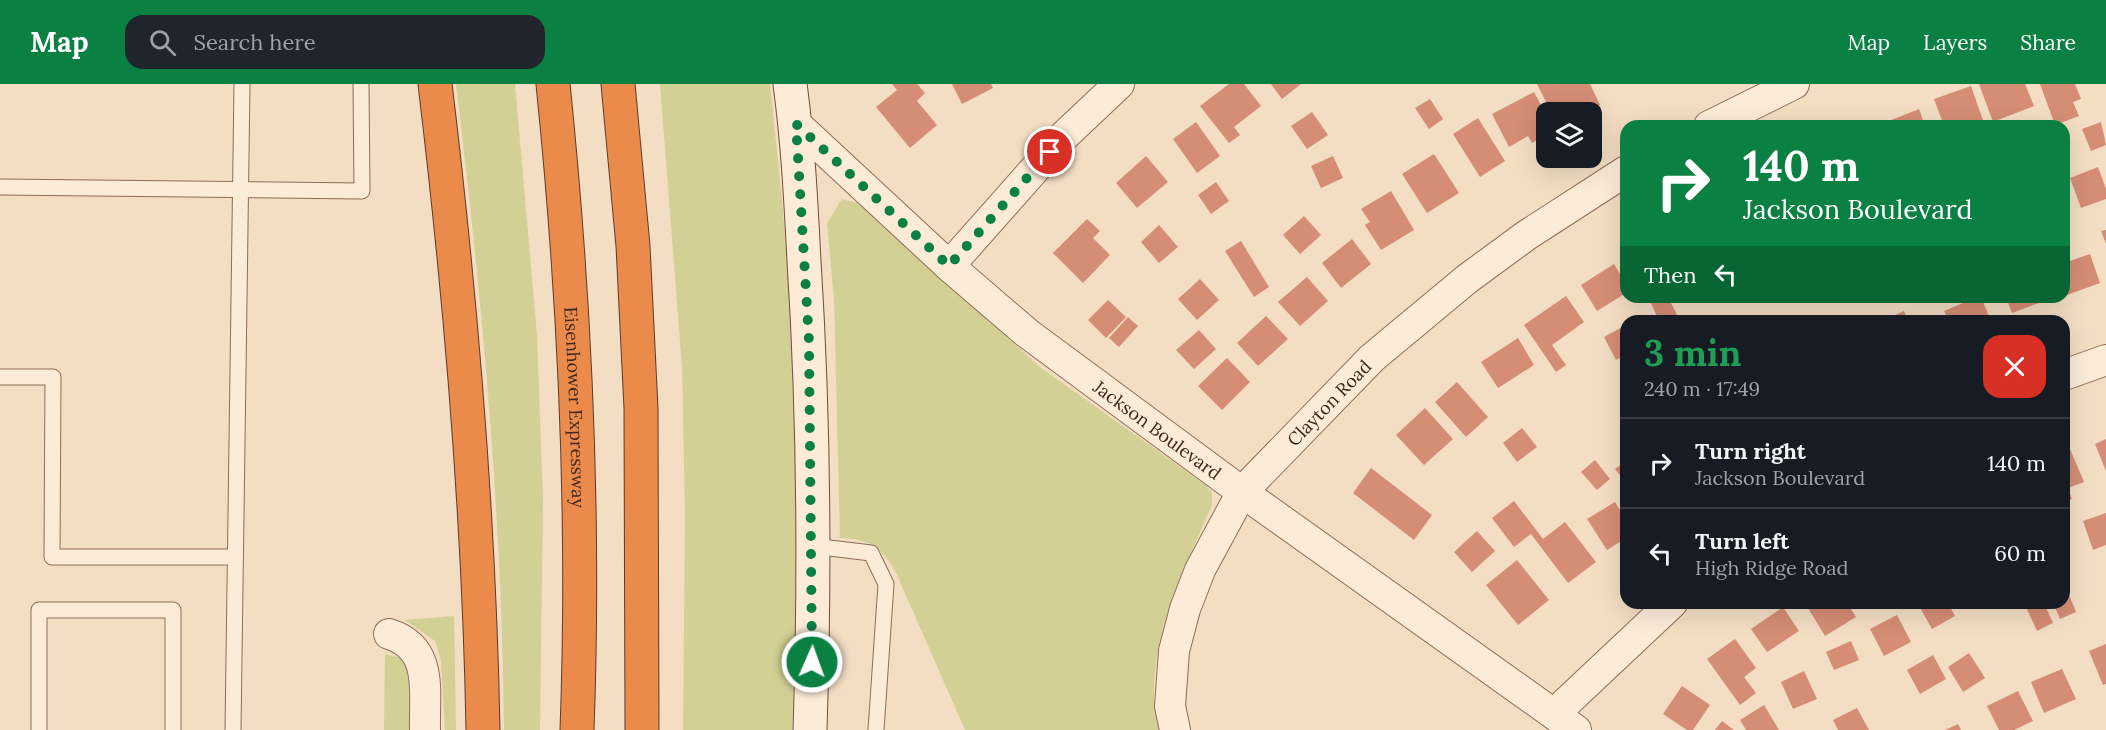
<!DOCTYPE html>
<meta charset="utf-8">
<style>
:root{--surface:#171b24;--page:#20242c;--text:#f1f3f6;--muted:#9ea1a6;--line:#363941;--accent:#0b8043}
body{margin:0;font-family:Lora,serif;background:var(--page);color:var(--text);height:100vh;display:flex;flex-direction:column;font-size:22px;white-space:nowrap}
*{box-sizing:border-box;margin:0}
p{font-size:20px;color:var(--muted)}
.icon{flex:none;width:33px;height:33px;fill:none;stroke:currentColor;stroke-width:2;stroke-linecap:round;stroke-linejoin:round}
.map{position:relative;flex:1;overflow:hidden}
.drawer{position:absolute;left:1620px;top:231px;width:450px;height:294px;display:flex;flex-direction:column;background:var(--surface);border-radius:18px;box-shadow:0 6px 24px #0002}
.drawer>*{flex:none}
.hud{position:absolute;left:1620px;top:36px;width:450px;height:183px;border-radius:18px;box-shadow:0 6px 24px #0002;background:#0b8043;color:#fff;overflow:hidden}
.tools{position:absolute;left:1536px;top:18px;display:grid;gap:12px}
.tools a{display:grid;place-items:center;width:66px;height:66px;border-radius:12px;background:var(--surface);box-shadow:0 6px 24px #0002;font-size:30px}
.pin{position:absolute;display:grid;place-items:center;width:51px;height:51px;color:#fff;margin:-26px;border:3px solid #fff;border-radius:50%;box-shadow:0 2px 6px #0007}
.me{position:absolute;width:66px;margin:-33px;rotate:2deg;stroke-linejoin:round;filter:drop-shadow(0 0 4px #0008)}
.turn{display:flex;align-items:center;gap:21px;height:126px;padding:0 24px;font-size:27px}
.turn .icon{width:78px;height:78px;stroke-width:2.5}
.turn b{display:block;font-size:42px;line-height:51px}
.then{display:flex;align-items:center;height:57px;padding:0 24px;background:#0003;gap:12px;font-size:22px}
.round{display:grid;place-items:center;flex:none;width:63px;height:63px;border-radius:18px;background:var(--page)}
.overview{display:flex;align-items:center;justify-content:space-between;height:102px;padding:0 24px}
h1{font-size:36px;font-weight:800;line-height:45px;color:#1e9e55}
ul{padding:0;list-style:none}
li{display:flex;align-items:center;gap:18px;height:90px;padding:0 24px;border-top:2px solid var(--line)}
li div{flex:1}
li b{display:block;font-size:22px}
li em{font-style:normal}
header{display:flex;align-items:center;gap:36px;box-sizing:border-box;height:84px;padding:0 30px;background:var(--accent);color:#fff}
header strong{font-size:28px}
nav{display:flex;gap:33px;margin-inline-start:auto;font-size:21px}
.search{width:420px;height:54px;background:var(--page);display:flex;align-items:center;gap:15px;box-sizing:border-box;padding:0 21px;border-radius:18px;color:var(--muted);font-size:22px}
.map>svg:first-child{display:block}
</style>
<header>
<strong>Map</strong>
<div class="search"><svg class="icon" aria-label="search" viewBox="0 0 24 24"><circle cx="10" cy="10" r="6"/><path d="M15 15l6 6"/></svg>Search here</div>
<nav><a>Map</a><a>Layers</a><a>Share</a></nav>
</header>
<div class="map">
<svg width="2106" height="646" viewBox="0 0 2106 646">
<rect width="100%" height="100%" fill="#f3ddc3"/>
<g fill="#d3d095">
<path d="M456,0H515L537,251L543,415L540,646H504C502,430 482,214 456,0Z"/>
<path d="M660,0H770C777,68 785,136 789,204C797,351 798,499 792,646H683L685,431L682,283Z"/>
<path d="M842,115L858,119L1040,283L1207,402L1212,409V421C1186,481 1154,542 1154,609C1154,621 1158,634 1160,646H965L897,491C885,466 869,454 840,454L834,215L827,139Z"/>
<path d="M454,532L456,646H445L441,576L435,557L405,536Z"/>
<path d="M385,570L402,574L408,587L410,646H384Z"/>
</g>
<g fill="#d58d75">
<path d="M892,0H917L925,9L917,17L937,41L910,64L876,23L897,6Z"/>
<path d="M952,0H991L993,4L962,20Z"/>
<path d="M1229,0H1244L1261,22L1234,43L1240,51L1229,59L1200,22Z"/>
<path d="M1271,0H1301L1282,15Z"/>
<path d="M1537,0H1590L1600,21L1586,28H1551Z"/>
<path d="M1979,0H2025L2034,22L1993,38Z"/>
<path d="M2040,0H2075L2081,15L2073,18L2079,32L2055,41Z"/>
<path d="M1971,2L1985,42H1944L1934,15Z"/>
<path d="M1534,8L1546,31V51L1532,59L1528,52L1509,63L1492,30Z"/>
<path d="M1430,15L1443,35L1429,45L1415,24Z"/>
<path d="M1919,25L1925,42H1888L1886,38Z"/>
<path d="M1312,28L1328,51L1307,65L1291,42Z"/>
<path d="M1478,34L1505,77L1480,93L1453,50Z"/>
<path d="M1196,38L1220,72L1197,89L1173,55Z"/>
<path d="M2101,38L2106,61L2091,67L2082,45Z"/>
<path d="M1434,70L1459,109L1427,129L1402,90Z"/>
<path d="M1146,72L1168,98L1137,124L1116,99Z"/>
<path d="M1333,72L1343,94L1321,104L1311,82Z"/>
<path d="M2098,83L2106,105V115L2081,124L2070,94Z"/>
<path d="M1216,98L1229,117L1211,130L1198,111Z"/>
<path d="M1391,107L1414,146L1381,166L1365,141L1370,138L1361,125Z"/>
<path d="M1304,132L1321,151L1300,170L1283,151Z"/>
<path d="M1087,135L1100,147L1093,154L1110,171L1083,199L1053,169Z"/>
<path d="M1159,141L1178,163L1159,179L1141,158Z"/>
<path d="M2106,146V160L2101,147Z"/>
<path d="M1352,155L1371,180L1341,204L1322,179Z"/>
<path d="M1241,157L1269,203L1254,213L1225,167Z"/>
<path d="M2090,170L2100,199L2064,212V179Z"/>
<path d="M1614,180L1626,200V209L1597,227L1581,201Z"/>
<path d="M1307,193L1328,217L1300,242L1278,218Z"/>
<path d="M1200,195L1219,216L1197,236L1178,215Z"/>
<path d="M1566,212L1584,238L1552,261L1566,281L1556,288L1524,241Z"/>
<path d="M1657,213H1668L1680,237H1659L1650,217Z"/>
<path d="M1977,213H1981L1991,237H1949L1944,227Z"/>
<path d="M2006,213H2043L2044,217L2012,229Z"/>
<path d="M1108,216L1126,233L1106,254L1088,236Z"/>
<path d="M1904,227L1908,237H1881Z"/>
<path d="M1266,232L1288,255L1258,282L1237,259Z"/>
<path d="M1128,233L1138,242L1119,263L1109,254Z"/>
<path d="M1626,241V271L1616,276L1604,253Z"/>
<path d="M1199,246L1216,265L1194,285L1176,266Z"/>
<path d="M1518,254L1534,281L1498,304L1481,278Z"/>
<path d="M1227,274L1250,298L1222,326L1198,302Z"/>
<path d="M1457,298L1488,333L1466,353L1435,318Z"/>
<path d="M1425,324L1453,355L1424,381L1396,351Z"/>
<path d="M1522,344L1537,363L1517,378L1503,359Z"/>
<path d="M2106,355V387L2095,360Z"/>
<path d="M2070,365L2084,398L2068,404L2072,415L2064,418V368Z"/>
<path d="M1595,376L1610,395L1597,406L1581,388Z"/>
<path d="M1626,377V399L1615,385Z"/>
<path d="M1371,384L1432,431L1414,456L1353,409Z"/>
<path d="M1514,417L1543,455L1565,438L1596,478L1568,499L1531,450L1514,463L1492,434Z"/>
<path d="M1615,418L1626,436V454L1607,466L1587,435Z"/>
<path d="M2106,429V461L2093,466L2083,437Z"/>
<path d="M1477,447L1495,467L1472,488L1454,468Z"/>
<path d="M1517,476L1549,516L1518,541L1486,501Z"/>
<path d="M2066,503L2076,528L2060,535L2053,519H2064Z"/>
<path d="M1805,519H1847L1856,533L1825,552Z"/>
<path d="M1948,519L1955,532L1932,545L1918,520Z"/>
<path d="M2034,519H2044L2053,539L2037,547L2026,523Z"/>
<path d="M1783,523L1799,547L1767,568L1751,545Z"/>
<path d="M1897,531L1911,558L1884,572L1870,545Z"/>
<path d="M1735,555L1756,584L1744,593L1756,609L1740,621L1707,575Z"/>
<path d="M1851,557L1859,576L1834,586L1826,568Z"/>
<path d="M2106,560V600L2103,601L2089,567Z"/>
<path d="M1969,569L1985,594L1963,608L1948,583Z"/>
<path d="M1933,571L1946,595L1920,610L1907,586Z"/>
<path d="M2062,585L2076,615L2044,629L2031,598Z"/>
<path d="M1804,587L1817,615L1793,625L1781,598Z"/>
<path d="M1682,602L1710,621L1693,646H1687L1663,630Z"/>
<path d="M2018,607L2033,637L2014,646H1999L1987,622Z"/>
<path d="M1764,621L1779,646H1746L1740,636Z"/>
<path d="M1857,624L1869,646H1838L1833,636Z"/>
<path d="M1722,637L1734,646H1715Z"/>
<path d="M1958,640L1961,646H1945Z"/>
</g>
<g fill="none" stroke-linecap="round" stroke-linejoin="round">
<defs>
<g id="service">
<path d="M0,103L362,107L361,0"/>
<path d="M0,293H53L52,473H235"/>
<path d="M813,462L871,469L886,500L876,646"/>
<path d="M39,646V526H173V646"/>
<path d="M233,646L242,0"/>
</g>
<g id="minor">
<path id="s1" d="M796,40L949,182L1027,249L1242,408L1576,646"/>
<path d="M1709,42L1794,0"/>
<path d="M949,182L1065,51L1119,0"/>
<path d="M2064,291L2106,276"/>
<path d="M389,550C434,564 424,607 425,646"/>
<path d="M1554,630L1672,519"/>
<path id="s2" d="M1175,646L1170,622L1174,567L1185,525L1200,486L1242,408L1372,274L1467,195L1527,151L1626,87"/>
</g>
<path id="secondary" d="M790,0C798,59 801,118 804,177C814,333 815,490 810,646"/>
<g id="motorway">
<path d="M435,0C461,215 479,430 483,646"/>
<path id="s3" d="M553,0C575,215 585,430 577,646"/>
<path d="M618,0L633,162L641,324L642,646"/>
</g>
</defs>
<use href="#service" stroke="#906c57" stroke-width="17"/>
<use href="#minor" stroke="#906c57" stroke-width="32"/>
<use href="#secondary" stroke="#714d3a" stroke-width="35"/>
<use href="#motorway" stroke="#5d3b2c" stroke-width="35"/>
<use href="#service" stroke="#fcebd7" stroke-width="15"/>
<use href="#minor" stroke="#fcebd7" stroke-width="30"/>
<use href="#secondary" stroke="#fcebd7" stroke-width="33"/>
<use href="#motorway" stroke="#eb8b4b" stroke-width="33"/>
</g>
<g fill="none" stroke-linecap="round" stroke-linejoin="round">
<path stroke="#0b8043" stroke-width="10" stroke-dasharray="0 18" d="M812,578L809,257L796,40L949,182L1050,68"/>
</g>
<g text-anchor="middle" dominant-baseline="central" stroke-width="6" stroke-linejoin="round" paint-order="stroke">
<g font-size="18" fill="#3e281d" stroke="#f9e8d3">
<text stroke="none"><textPath href="#s2" startOffset="378">Clayton Road</textPath></text>
<text stroke="none"><textPath href="#s3" startOffset="324">Eisenhower Expressway</textPath></text>
<text stroke="none"><textPath href="#s1" startOffset="474">Jackson Boulevard</textPath></text>
</g>
</g>
</svg>
<div class="tools">
<a><svg class="icon" aria-label="layers" viewBox="0 0 24 24"><path d="M12 4l9 5-9 5-9-5zM3 14l9 5 9-5"/></svg></a>
</div>
<div class="pin" style="left:1050px;top:68px;background:#d93025"><svg class="icon" aria-label="arrive" viewBox="0 0 24 24"><path d="M6 21V4h12l-3 4 3 4H6"/></svg></div>
<svg class="me" style="left:812px;top:578px" viewBox="-20 -20 40 40"><circle r="17" fill="#0b8043" stroke="#fff" stroke-width="3"/><path d="M0-11L8 9 0 5-8 9z" fill="#fff"/></svg>
<div class="hud">
<div class="turn"><svg class="icon" aria-label="right" viewBox="0 0 24 24"><path d="M7 20v-9h11M14 6l5 5-5 5"/></svg><div><b>140 m</b>Jackson Boulevard</div></div>
<div class="then">Then<svg class="icon" aria-label="left" viewBox="0 0 24 24"><path d="M17 20v-9H6M10 6l-5 5 5 5"/></svg></div>
</div>
<section class="drawer">
<div class="overview"><div><h1>3 min</h1><p>240 m · 17:49</p></div><a class="round" style="background:#d93025;color:#fff"><svg class="icon" aria-label="close" viewBox="0 0 24 24"><path d="M6 6l12 12M18 6L6 18"/></svg></a></div>
<ul>
<li><svg class="icon" aria-label="right" viewBox="0 0 24 24"><path d="M7 20v-9h11M14 6l5 5-5 5"/></svg><div><b>Turn right</b><p>Jackson Boulevard</p></div><em>140 m</em></li>
<li><svg class="icon" aria-label="left" viewBox="0 0 24 24"><path d="M17 20v-9H6M10 6l-5 5 5 5"/></svg><div><b>Turn left</b><p>High Ridge Road</p></div><em>60 m</em></li>
</ul>
</section>
</div>
